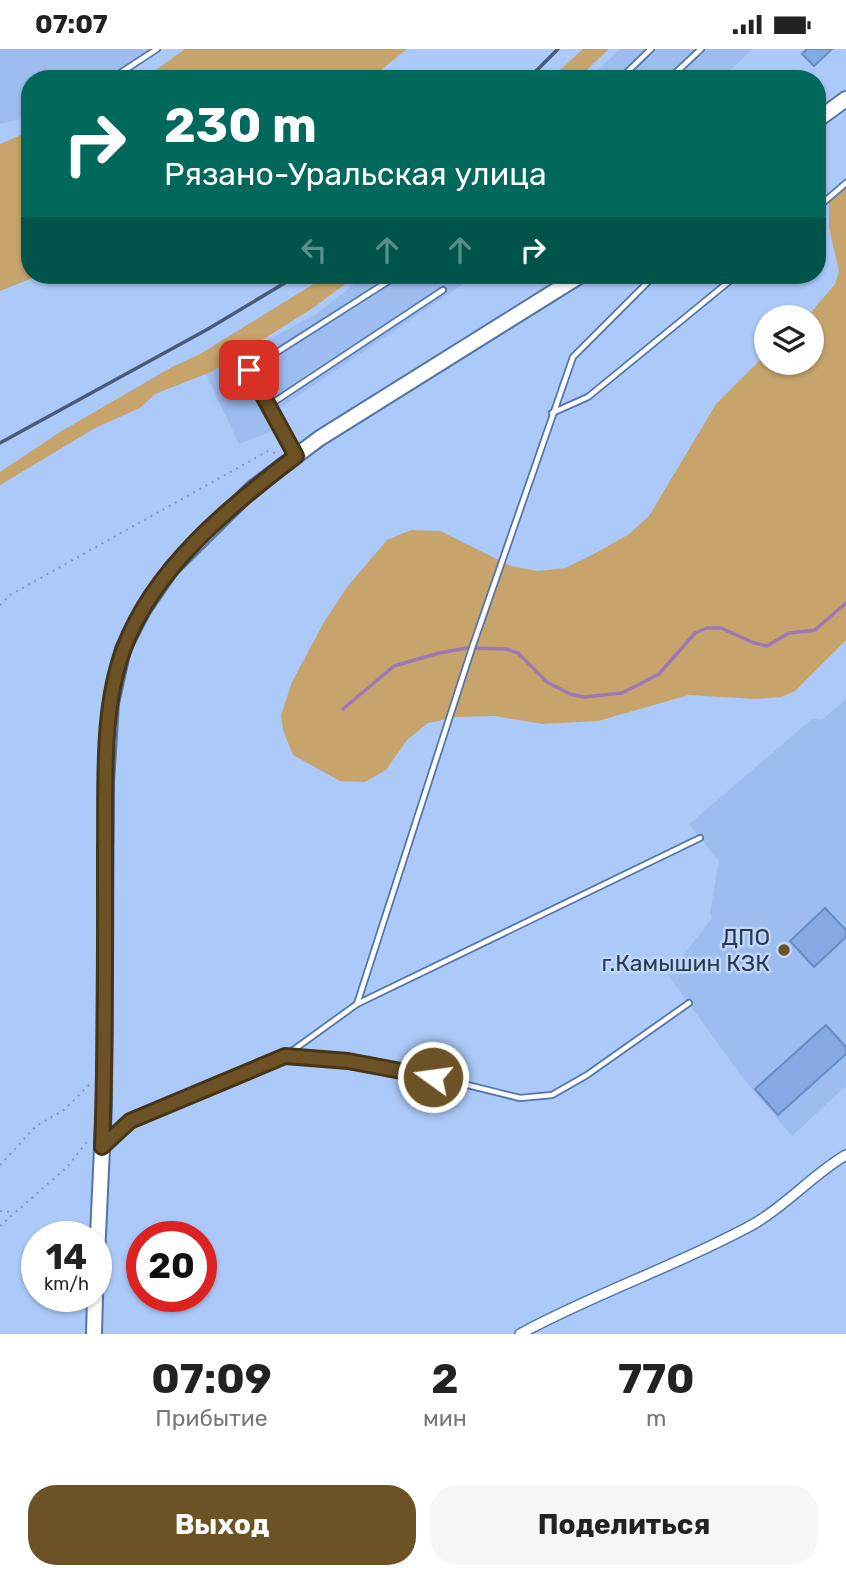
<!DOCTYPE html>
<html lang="ru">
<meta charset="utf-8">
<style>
:root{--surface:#fff;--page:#f6f6f6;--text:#222;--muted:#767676;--accent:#6c5224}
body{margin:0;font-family:Rubik,sans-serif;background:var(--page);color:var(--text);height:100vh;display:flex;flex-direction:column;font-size:26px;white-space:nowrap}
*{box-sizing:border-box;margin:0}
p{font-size:23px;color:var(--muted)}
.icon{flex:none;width:38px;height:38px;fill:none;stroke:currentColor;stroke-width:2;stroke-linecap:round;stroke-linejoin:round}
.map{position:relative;height:1285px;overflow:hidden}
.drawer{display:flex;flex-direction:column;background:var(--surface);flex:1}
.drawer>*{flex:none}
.hud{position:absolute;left:21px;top:21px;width:805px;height:214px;border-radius:28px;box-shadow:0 2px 5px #0004;background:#00695c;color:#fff;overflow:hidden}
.controls{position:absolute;left:754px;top:256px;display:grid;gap:14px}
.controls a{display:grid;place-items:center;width:70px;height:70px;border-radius:50%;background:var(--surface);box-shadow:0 2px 5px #0004;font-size:35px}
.speed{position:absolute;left:21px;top:1172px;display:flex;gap:14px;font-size:35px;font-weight:700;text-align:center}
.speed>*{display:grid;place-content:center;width:91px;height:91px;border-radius:50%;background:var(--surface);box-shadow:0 2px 5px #0004;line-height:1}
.speed small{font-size:18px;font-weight:400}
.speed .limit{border:10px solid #d22;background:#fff;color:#111}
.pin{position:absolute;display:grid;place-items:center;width:60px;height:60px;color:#fff;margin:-30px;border-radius:14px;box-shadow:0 4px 10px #0006}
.me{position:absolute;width:77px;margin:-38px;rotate:284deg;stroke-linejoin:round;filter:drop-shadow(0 0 5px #0008)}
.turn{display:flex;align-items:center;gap:24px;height:147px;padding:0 28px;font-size:32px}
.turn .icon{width:91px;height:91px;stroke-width:2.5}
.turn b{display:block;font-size:49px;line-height:60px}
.lanes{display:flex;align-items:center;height:66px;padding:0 28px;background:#0003;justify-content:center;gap:35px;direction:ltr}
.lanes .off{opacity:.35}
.eta{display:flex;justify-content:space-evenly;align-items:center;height:119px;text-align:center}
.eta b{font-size:42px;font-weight:700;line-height:49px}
.cta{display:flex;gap:14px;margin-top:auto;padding:14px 28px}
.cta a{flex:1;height:80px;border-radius:28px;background:var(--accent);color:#fff;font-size:28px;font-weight:700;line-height:80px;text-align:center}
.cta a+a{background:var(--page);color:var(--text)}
.status{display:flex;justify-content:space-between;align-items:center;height:49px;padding:0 35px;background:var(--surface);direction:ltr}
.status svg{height:19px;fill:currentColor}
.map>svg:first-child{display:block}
</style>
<div class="status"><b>07:07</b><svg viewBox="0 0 49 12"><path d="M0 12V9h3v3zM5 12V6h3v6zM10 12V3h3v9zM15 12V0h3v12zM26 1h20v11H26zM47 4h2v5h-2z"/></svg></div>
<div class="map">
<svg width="846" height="1285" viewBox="0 0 846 1285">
<rect width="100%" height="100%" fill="#accaf9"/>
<g fill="#9dbdf0">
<path d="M0,0H150L105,30H30V68L0,75Z"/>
<path d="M620,0H752L722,30H589Z"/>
<path d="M366,226H477L277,361L283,378L239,395L206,325L316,265Z"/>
<path d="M846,650V1037L792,1087L743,1029L668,926L712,869L710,863L719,812L689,775L812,670L822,671Z"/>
</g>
<g fill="#c6a46c">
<path d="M185,0H407L370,30H143Z"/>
<path d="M583,0H609L577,30H550Z"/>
<path d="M30,82V226H40L0,242V95Z"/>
<path d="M846,130V591L795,642L781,648L755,650L689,646L598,672L543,675L495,667L456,668L428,674L407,691L386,721L365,733L340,732L293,706L283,681L281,666L292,633L324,573L347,538L387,491L411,481L440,482L511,517L538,522L565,519L592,506L629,485L649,467L716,355L766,305V313H812V268H807L835,235L839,222L829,179V150Z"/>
<path d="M328,226H357L313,259L211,323L155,345L140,359L95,379L0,436V423L60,383L172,318L200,305Z"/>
</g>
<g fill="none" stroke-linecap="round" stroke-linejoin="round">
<path stroke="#9f76b6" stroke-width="3.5" d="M343,660L394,617L439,604L467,599L506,600L518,604L547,633L570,645L584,648L622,644L659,625L695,584L707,579H721L754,594L767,597L789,584L815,581L846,554"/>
</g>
<g fill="#85a9e2" stroke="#688bc2" stroke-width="2">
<path d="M807,0H832L814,17L802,5Z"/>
<path d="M825,859L846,881V888L814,918L790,892Z"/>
<path d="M826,976L846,998V1005L778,1066L755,1040Z"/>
</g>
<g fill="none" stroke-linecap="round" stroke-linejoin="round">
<defs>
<g id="lane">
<path d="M111,30L157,0"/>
<path d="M620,30L651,0"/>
<path d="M669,30L701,0"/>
<path d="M817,159L846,134"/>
<path d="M268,357L443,241"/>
<path d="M552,364L588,348L737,226"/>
<path d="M295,406L249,321L398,226"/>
<path d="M357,955L472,599L573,308L655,226"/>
<path d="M286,1007L348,1011L411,1022L520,1049L552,1046L587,1026L689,954"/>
<path d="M107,1092L130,1072L285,1007L357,955L700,789"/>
</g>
<path id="street" d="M520,1285C595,1244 677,1217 752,1176C786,1157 812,1126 846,1106"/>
<g id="primary">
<path d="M817,71L846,50"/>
<path d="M96,1229L104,1056L106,733L111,654L123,600L143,561L171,520L253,439L320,389L581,226"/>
<path d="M94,1285L95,1248"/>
</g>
</defs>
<use href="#lane" stroke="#5274a9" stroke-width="8"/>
<use href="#street" stroke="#5274a9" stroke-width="12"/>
<use href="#primary" stroke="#5274a9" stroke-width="18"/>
<g stroke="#819ac1" stroke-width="2" stroke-dasharray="2 5" stroke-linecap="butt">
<path d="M0,556L10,546L268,402L279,405"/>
<path d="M0,1116L36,1077L64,1061L92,1033"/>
<path d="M0,1162L12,1163"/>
<path d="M0,1177L67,1118L89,1090"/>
</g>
<use href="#lane" stroke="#fff" stroke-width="4.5"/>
<use href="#street" stroke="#fff" stroke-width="9"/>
<use href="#primary" stroke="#fff" stroke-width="14"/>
<g stroke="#4a5b79" stroke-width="3.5">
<path d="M528,30L558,0"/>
<path d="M0,394L208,280L298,226"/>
</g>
</g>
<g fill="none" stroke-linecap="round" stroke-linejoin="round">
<defs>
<path id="route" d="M249,321L296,407C230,457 154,519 124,599C101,660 106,735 105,800C105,899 106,998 102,1098L130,1072L285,1007L348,1012L433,1028"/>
</defs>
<use href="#route" stroke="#463517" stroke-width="18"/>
<use href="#route" stroke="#6c5224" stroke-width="12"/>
</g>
<circle fill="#6c5224" stroke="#c0d7fa" stroke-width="2.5" cx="784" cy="901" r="7"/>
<g text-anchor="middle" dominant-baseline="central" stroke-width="5" stroke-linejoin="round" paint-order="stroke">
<g font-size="23" fill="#2a3850" stroke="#c0d7fa" text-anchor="end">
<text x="770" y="888">ДПО<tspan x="770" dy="26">г.Камышин КЗК</tspan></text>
</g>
</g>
</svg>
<div class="controls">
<a><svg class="icon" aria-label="layers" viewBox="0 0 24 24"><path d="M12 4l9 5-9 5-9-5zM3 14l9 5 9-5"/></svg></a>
</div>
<div class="speed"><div>14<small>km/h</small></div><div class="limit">20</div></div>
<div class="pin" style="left:249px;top:321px;background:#d93025"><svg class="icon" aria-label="arrive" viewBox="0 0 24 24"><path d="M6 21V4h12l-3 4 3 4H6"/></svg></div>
<svg class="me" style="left:433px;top:1028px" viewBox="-20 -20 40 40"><circle r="17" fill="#6c5224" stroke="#fff" stroke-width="3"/><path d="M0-11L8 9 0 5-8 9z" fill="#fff"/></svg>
<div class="hud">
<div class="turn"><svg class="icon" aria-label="right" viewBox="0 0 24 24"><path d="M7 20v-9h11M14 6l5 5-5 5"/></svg><div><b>230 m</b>Рязано-Уральская улица</div></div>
<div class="lanes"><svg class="icon off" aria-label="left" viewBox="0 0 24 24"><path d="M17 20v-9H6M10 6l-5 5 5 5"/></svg><svg class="icon off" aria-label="ahead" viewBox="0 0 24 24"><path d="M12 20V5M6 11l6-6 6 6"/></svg><svg class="icon off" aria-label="ahead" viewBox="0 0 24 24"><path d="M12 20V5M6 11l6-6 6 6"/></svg><svg class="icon" aria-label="right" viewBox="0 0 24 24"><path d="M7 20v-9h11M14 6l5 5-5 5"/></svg></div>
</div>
</div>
<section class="drawer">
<div class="eta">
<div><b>07:09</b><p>Прибытие</p></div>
<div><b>2</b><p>мин</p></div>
<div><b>770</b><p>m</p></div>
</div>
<div class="cta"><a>Выход</a><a>Поделиться</a></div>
</section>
